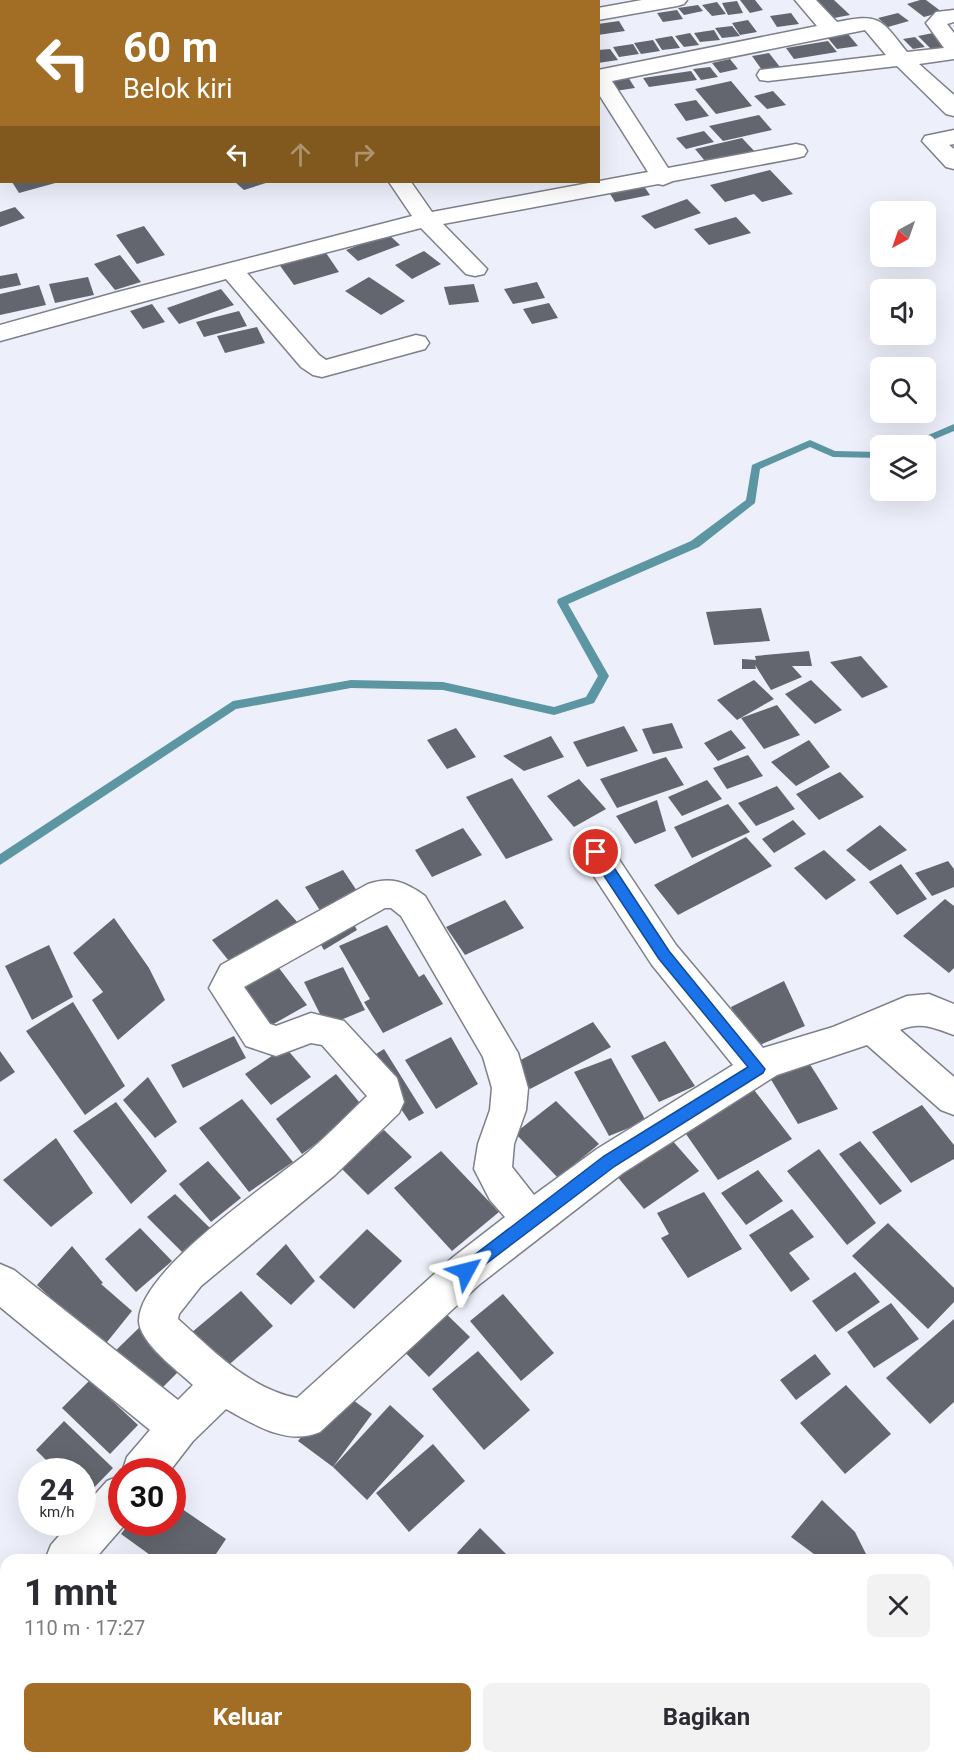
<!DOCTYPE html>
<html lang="id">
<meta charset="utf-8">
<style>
:root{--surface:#fff;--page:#f2f2f3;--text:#2b2b33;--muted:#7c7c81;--accent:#a26e26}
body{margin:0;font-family:Roboto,sans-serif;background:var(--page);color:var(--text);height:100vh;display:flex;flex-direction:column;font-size:22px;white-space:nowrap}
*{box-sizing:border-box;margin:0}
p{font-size:20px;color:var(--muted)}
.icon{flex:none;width:33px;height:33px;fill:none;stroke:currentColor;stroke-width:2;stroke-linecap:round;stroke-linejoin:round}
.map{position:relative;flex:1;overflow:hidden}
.sheet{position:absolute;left:0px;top:1554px;width:954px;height:210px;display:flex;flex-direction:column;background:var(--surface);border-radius:18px 18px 0 0;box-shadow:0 6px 24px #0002}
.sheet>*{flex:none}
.banner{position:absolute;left:0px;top:0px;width:600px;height:183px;box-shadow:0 6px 24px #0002;background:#a26e26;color:#fff;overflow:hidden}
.needle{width:39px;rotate:220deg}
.buttons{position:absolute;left:870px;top:201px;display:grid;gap:12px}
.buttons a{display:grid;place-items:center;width:66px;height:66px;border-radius:9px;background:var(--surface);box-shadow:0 6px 24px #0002;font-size:30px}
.speed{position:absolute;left:18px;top:1458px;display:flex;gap:12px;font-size:30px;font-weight:700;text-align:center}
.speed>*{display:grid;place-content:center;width:78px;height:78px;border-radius:50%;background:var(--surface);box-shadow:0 6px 24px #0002;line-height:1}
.speed small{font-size:15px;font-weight:400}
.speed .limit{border:9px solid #d22;background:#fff;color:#111}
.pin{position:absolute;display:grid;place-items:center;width:51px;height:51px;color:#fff;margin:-26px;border:3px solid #fff;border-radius:50%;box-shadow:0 2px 6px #0007}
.me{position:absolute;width:66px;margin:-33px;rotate:52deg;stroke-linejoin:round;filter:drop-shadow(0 0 4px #0008)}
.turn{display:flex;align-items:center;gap:21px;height:126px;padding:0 24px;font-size:27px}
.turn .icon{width:78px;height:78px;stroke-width:2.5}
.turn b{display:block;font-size:42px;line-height:51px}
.lanes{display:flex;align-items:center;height:57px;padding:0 24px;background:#0003;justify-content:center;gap:30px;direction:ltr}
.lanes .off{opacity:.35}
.round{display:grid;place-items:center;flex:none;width:63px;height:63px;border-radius:9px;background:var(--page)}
.overview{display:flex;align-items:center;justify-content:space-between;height:102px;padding:0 24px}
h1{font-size:36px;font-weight:700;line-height:45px}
.button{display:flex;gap:12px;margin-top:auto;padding:12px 24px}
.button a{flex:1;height:69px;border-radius:9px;background:var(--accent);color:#fff;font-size:24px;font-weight:700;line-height:69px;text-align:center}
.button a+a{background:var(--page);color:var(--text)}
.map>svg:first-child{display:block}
</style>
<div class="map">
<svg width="954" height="1764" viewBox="0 0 954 1764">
<rect width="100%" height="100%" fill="#edf0fa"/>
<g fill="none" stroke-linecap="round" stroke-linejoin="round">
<g fill="#5d96a3" fill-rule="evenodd">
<path d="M954,424V431L918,446H903Z"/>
<path d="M810,440L835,451L880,452V458L833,457L810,447L760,469L755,503L699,547L568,604L609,676L594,703L554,715L443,690L351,688L236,709L0,865V854L233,701L351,680L443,682L554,707L586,697L598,676L557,602L558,599L691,541L746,500L752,465Z"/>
</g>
</g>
<g fill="#64666f">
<path d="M740,0H755L763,10L750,13Z"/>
<path d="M815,0H834L850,15L834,18Z"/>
<path d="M920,0H926L942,12L924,17L907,4Z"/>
<path d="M737,1L743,13L728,15L722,3Z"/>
<path d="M717,2L726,14L712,16L702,5Z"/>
<path d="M698,5L703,11L684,15L678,8Z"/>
<path d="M677,10L683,19L663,22L657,13Z"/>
<path d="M791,13L799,24L777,27L770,16Z"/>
<path d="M898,13L909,21L888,27L878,18Z"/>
<path d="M748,20L757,32L740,35L732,23Z"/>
<path d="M619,21L625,31L598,35V24Z"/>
<path d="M732,26L740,36L722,38L715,28Z"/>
<path d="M714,30L720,40L700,42L694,33Z"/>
<path d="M690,33L699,45L684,47L675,36Z"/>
<path d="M933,33L949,48L933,51L918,36Z"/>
<path d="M848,34L858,46L837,49L827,37Z"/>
<path d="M672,36L680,48L662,50L655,39Z"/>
<path d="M915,37L925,47L913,49L903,39Z"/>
<path d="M653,40L660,51L641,54L634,43Z"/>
<path d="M828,41L837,52L794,59L786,48Z"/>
<path d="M633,44L639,54L619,57L613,47Z"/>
<path d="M610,49L618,60L598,63V50Z"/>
<path d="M769,53L780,67L762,70L752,56Z"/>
<path d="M730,59L738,69L720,73L712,63Z"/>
<path d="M710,67L718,77L701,80L693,69Z"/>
<path d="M691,71L697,80L649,87L643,78Z"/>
<path d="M628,77L635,88L615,91L608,80Z"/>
<path d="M731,81L752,106L716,114L695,89Z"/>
<path d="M773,91L786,105L767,109L754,96Z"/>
<path d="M696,100L709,116L686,121L674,104Z"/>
<path d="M759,115L772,130L723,141L709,126Z"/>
<path d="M704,131L714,142L686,149L676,138Z"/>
<path d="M742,138L758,155L710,167L695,149Z"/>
<path d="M770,170L793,194L762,202L754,194L725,202L710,185Z"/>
<path d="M12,182H59L19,193Z"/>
<path d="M235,182H269L244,190Z"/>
<path d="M641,182L650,195L615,202L607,189Z"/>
<path d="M687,199L701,213L655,229L641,216Z"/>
<path d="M15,207L25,218L0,227V212Z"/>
<path d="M736,217L751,233L709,245L694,229Z"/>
<path d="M144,226L165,255L137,264L116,235Z"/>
<path d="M388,234L400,245L358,261L346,250Z"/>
<path d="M324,250L339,272L294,285L278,263Z"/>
<path d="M424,251L441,264L412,279L395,265Z"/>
<path d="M120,255L141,282L115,290L94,264Z"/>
<path d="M17,273L21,285L0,289V276Z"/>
<path d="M88,277L94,295L55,303L49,284Z"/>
<path d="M369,277L405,301L381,315L345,291Z"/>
<path d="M537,282L545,298L513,304L504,289Z"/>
<path d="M474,284L479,302L449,305L444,287Z"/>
<path d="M39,285L46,305L0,315V294Z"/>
<path d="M221,289L234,305L179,324L167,308Z"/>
<path d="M549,303L558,318L532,324L523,309Z"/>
<path d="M152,304L165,322L143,329L130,311Z"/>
<path d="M239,311L247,326L204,337L196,322Z"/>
<path d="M257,327L265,343L225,353L217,336Z"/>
<path d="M761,608L770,641L714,645L706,612Z"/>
<path d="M809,651L812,666H792L802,677L771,690L755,665L756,669H742V659L756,660L755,656Z"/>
<path d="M861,656L888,687L862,698L830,662Z"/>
<path d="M754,680L774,699L737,720L717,700Z"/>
<path d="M811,680L842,710L815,724L785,694Z"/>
<path d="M777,705L800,735L764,749L741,718Z"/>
<path d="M672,723L683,748L653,754L642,729Z"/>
<path d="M624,726L638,751L587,767L573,742Z"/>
<path d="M456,728L476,757L447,769L427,740Z"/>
<path d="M731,730L746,748L718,761L704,743Z"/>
<path d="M551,736L564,757L524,771L503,756Z"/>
<path d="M809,740L830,767L796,786L771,762Z"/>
<path d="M748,755L763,776L727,789L713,768Z"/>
<path d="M666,757L684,785L617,808L600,779Z"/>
<path d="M840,772L864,797L819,820L796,794Z"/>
<path d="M512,778L553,840L506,859L466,797Z"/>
<path d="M579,779L606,809L574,827L547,796Z"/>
<path d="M707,780L722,799L682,816L668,797Z"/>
<path d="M777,786L795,809L756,826L738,803Z"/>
<path d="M657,800L666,831L635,844L616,816Z"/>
<path d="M728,804L750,832L692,858L674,827Z"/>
<path d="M793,820L806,834L774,853L762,839Z"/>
<path d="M880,825L907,850L870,871L846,850Z"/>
<path d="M463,828L482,855L432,877L415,850Z"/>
<path d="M746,837L772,866L678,915L654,885Z"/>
<path d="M824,850L856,880L826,900L794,868Z"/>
<path d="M948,861L954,869V887L932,896L915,873Z"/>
<path d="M901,864L927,899L897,915L869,882Z"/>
<path d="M343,870L359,894L321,912L305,887Z"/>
<path d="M277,899L299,924L233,966L212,940Z"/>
<path d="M945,899L954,906V968L949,973L903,936Z"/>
<path d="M505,900L524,928L465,955L446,927Z"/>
<path d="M349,915L357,930L324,950L314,933Z"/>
<path d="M114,918L149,968L165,1000L118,1040L92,1000L103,992L73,953Z"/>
<path d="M387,925L419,977L424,974L443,1004L383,1033L364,1002L370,999L339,946Z"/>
<path d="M49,945L73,997L32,1020L5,966Z"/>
<path d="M343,967L365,1010L326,1026L304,982Z"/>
<path d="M279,968L307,1005L263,1030L236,992Z"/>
<path d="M784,981L805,1026L750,1049L731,1007Z"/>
<path d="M73,1002L125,1086L85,1115L26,1031Z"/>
<path d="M593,1022L611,1047L530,1089L513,1064Z"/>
<path d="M234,1036L246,1058L183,1088L171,1065Z"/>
<path d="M451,1037L478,1084L436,1109L405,1060Z"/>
<path d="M665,1041L695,1086L659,1102L631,1056Z"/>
<path d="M285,1047L311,1077L271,1105L245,1074Z"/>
<path d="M384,1049L424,1113L409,1121L368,1059Z"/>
<path d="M0,1051L15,1072L0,1082Z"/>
<path d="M611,1058L646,1121L609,1136L574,1072Z"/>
<path d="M806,1058L838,1109L798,1124L767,1073Z"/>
<path d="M336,1074L364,1108L302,1154L276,1119Z"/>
<path d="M148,1077L177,1122L155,1138L123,1100Z"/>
<path d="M751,1086L792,1139L718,1180L679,1124Z"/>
<path d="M242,1099L293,1162L249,1192L199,1128Z"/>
<path d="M556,1101L599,1144L558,1178L515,1133Z"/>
<path d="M116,1102L167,1171L131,1204L73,1131Z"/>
<path d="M922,1105L954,1145V1159L911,1183L872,1132Z"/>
<path d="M384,1130L412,1157L368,1195L340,1167Z"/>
<path d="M56,1138L93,1193L51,1227L3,1180Z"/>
<path d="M671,1139L699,1171L644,1209L616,1175Z"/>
<path d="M860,1141L902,1191L880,1205L839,1154Z"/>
<path d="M819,1149L876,1223L847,1245L787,1171Z"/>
<path d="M441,1151L499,1212L452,1251L394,1188Z"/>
<path d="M208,1161L241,1198L211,1222L179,1184Z"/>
<path d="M758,1170L783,1201L746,1225L721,1193Z"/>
<path d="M704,1192L742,1249L688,1278L661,1238L669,1234L657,1213Z"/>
<path d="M175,1194L210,1228L182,1252L147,1217Z"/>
<path d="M792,1209L814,1237L789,1253L810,1279L791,1292L749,1235Z"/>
<path d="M888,1223L954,1288V1302L928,1329L852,1256Z"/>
<path d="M140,1228L172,1261L136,1292L105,1259Z"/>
<path d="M367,1229L402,1261L354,1309L319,1277Z"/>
<path d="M286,1244L315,1281L291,1305L256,1274Z"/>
<path d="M72,1246L103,1283L101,1284L132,1311L95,1357L70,1316L37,1285Z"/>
<path d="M855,1272L880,1302L836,1332L812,1301Z"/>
<path d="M241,1291L273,1326L223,1370L191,1333Z"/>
<path d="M503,1294L554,1353L521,1381L470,1321Z"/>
<path d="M891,1303L919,1339L874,1368L847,1332Z"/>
<path d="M436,1304L470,1337L429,1377L396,1343Z"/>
<path d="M954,1319V1402L930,1424L886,1378Z"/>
<path d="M145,1322L187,1363L151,1399L109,1357Z"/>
<path d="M478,1351L530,1410L484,1450L432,1389Z"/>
<path d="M815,1354L831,1374L796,1400L780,1380Z"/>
<path d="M90,1380L138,1425L110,1454L62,1408Z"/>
<path d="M846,1385L891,1434L845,1474L800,1423Z"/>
<path d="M338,1389L372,1414L333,1467L298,1441Z"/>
<path d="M390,1405L424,1436L367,1500L333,1467Z"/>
<path d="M64,1421L113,1468L84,1498L82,1472H58L36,1450Z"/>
<path d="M433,1444L465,1481L409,1532L376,1493Z"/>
<path d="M822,1500L855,1532L869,1560H822L791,1537Z"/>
<path d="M172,1502L226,1539L212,1560H157L121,1534L130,1522H172Z"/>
<path d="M480,1528L512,1560H464L457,1553Z"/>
<path d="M6,1703V1758H11L8,1762L0,1756V1711Z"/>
<path d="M27,1758H74L70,1764H23Z"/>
<path d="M86,1758H151L148,1764H83Z"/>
<path d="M196,1758H253L262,1764H192Z"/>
<path d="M485,1758H561L565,1764H489Z"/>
<path d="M745,1758H774L768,1764H750Z"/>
</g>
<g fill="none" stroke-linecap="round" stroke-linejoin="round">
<defs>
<g id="minor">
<path d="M230,0H250L251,2H230Z"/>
<path d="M417,0H437L438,2H417Z"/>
<path d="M565,0H589L564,2Z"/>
<path d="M642,0H687L684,4L677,6L598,20V8Z"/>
<path d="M795,0H816L837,22C880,13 881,19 907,52L944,48L926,23L936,12L954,10V22L947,24L954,33V59L919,64L954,95V116L946,114L897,66L768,81L760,80L757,75L760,70L768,69L886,55L865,30L612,81L668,168L796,144L804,146L807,151L804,156L796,158L673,181L663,185L658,184L443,224L487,269L484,274L475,276L466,274L421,228L247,273L319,355L326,360L416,335L425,337L429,343L425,349L322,377L313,375L301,367L226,279L0,341V325L118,292L412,216L389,182H411L432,212L648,172L598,93V70L817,26Z"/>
<path d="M954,130V144L949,145L954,149V169L946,167L922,141L925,136Z"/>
<rect x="0" y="144" width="2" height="14"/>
<path d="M596,839L608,843L676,945L763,1048L833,1027L907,996L929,994L954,1004V1035C934,1028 921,1021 900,1030L954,1077V1115L941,1110L867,1045L777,1075L623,1173L480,1284L320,1432C288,1446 255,1425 226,1409L193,1441L169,1472H122L127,1457L150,1430L0,1307V1264L14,1270L178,1400L193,1385C178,1371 138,1342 139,1320C140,1270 268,1185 307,1153C328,1135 347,1115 367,1096L322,1045L311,1043L276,1056L246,1046L209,988L221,965L368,884C391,876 406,882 425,896L518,1053L528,1088L526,1110L514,1144L512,1167L534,1195L597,1149L733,1065L652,965L584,861L580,852L584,843ZM385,908H391L401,916L483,1057L492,1088L490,1110L478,1144L474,1169L490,1200L505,1217L452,1258L297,1398C248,1388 214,1351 178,1319L179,1314L201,1286L335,1175L399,1113L404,1102L397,1078L344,1021L311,1013L276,1026L270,1024L244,987Z"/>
<path d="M122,1475V1522H127L94,1560H45L51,1545L71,1522H82V1509L107,1481Z"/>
<path d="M6,1614V1662L0,1665V1617Z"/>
</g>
</defs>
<use href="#minor" stroke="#7d8089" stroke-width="3"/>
<use href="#minor" fill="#fff" fill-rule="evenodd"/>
</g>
<path fill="#1a73e8" stroke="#114b97" stroke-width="1.5" d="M596,847L601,848L669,951L765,1069L763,1073L615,1166L466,1279L460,1277L458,1271L460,1266L604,1156L748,1067L659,959L591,856L589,852Z"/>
</svg>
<div class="buttons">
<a><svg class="needle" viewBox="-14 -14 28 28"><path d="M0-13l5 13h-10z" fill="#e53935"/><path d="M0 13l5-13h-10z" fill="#7c7c81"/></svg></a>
<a><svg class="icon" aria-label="sound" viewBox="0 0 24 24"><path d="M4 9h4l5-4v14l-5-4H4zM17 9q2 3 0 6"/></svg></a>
<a><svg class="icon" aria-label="search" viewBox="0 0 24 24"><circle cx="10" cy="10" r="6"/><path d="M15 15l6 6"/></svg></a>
<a><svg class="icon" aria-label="layers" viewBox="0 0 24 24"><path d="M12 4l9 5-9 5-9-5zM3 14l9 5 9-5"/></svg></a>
</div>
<div class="speed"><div>24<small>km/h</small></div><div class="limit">30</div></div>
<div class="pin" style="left:596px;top:852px;background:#d93025"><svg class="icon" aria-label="arrive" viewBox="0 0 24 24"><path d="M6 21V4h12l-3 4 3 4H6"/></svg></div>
<svg class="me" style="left:466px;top:1271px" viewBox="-20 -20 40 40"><path d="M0-17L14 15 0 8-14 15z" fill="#1a73e8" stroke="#fff" stroke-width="4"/></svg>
<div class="banner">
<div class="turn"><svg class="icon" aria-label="left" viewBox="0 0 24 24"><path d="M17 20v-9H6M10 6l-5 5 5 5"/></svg><div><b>60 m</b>Belok kiri</div></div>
<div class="lanes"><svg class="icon" aria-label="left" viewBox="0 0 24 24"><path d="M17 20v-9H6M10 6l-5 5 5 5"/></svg><svg class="icon off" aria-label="ahead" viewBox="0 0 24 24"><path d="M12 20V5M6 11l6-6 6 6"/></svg><svg class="icon off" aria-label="right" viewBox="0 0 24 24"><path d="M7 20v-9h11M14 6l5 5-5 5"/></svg></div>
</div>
<section class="sheet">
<div class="overview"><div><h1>1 mnt</h1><p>110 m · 17:27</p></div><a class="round"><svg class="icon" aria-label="close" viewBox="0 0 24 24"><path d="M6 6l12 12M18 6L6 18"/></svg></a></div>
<div class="button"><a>Keluar</a><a>Bagikan</a></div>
</section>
</div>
